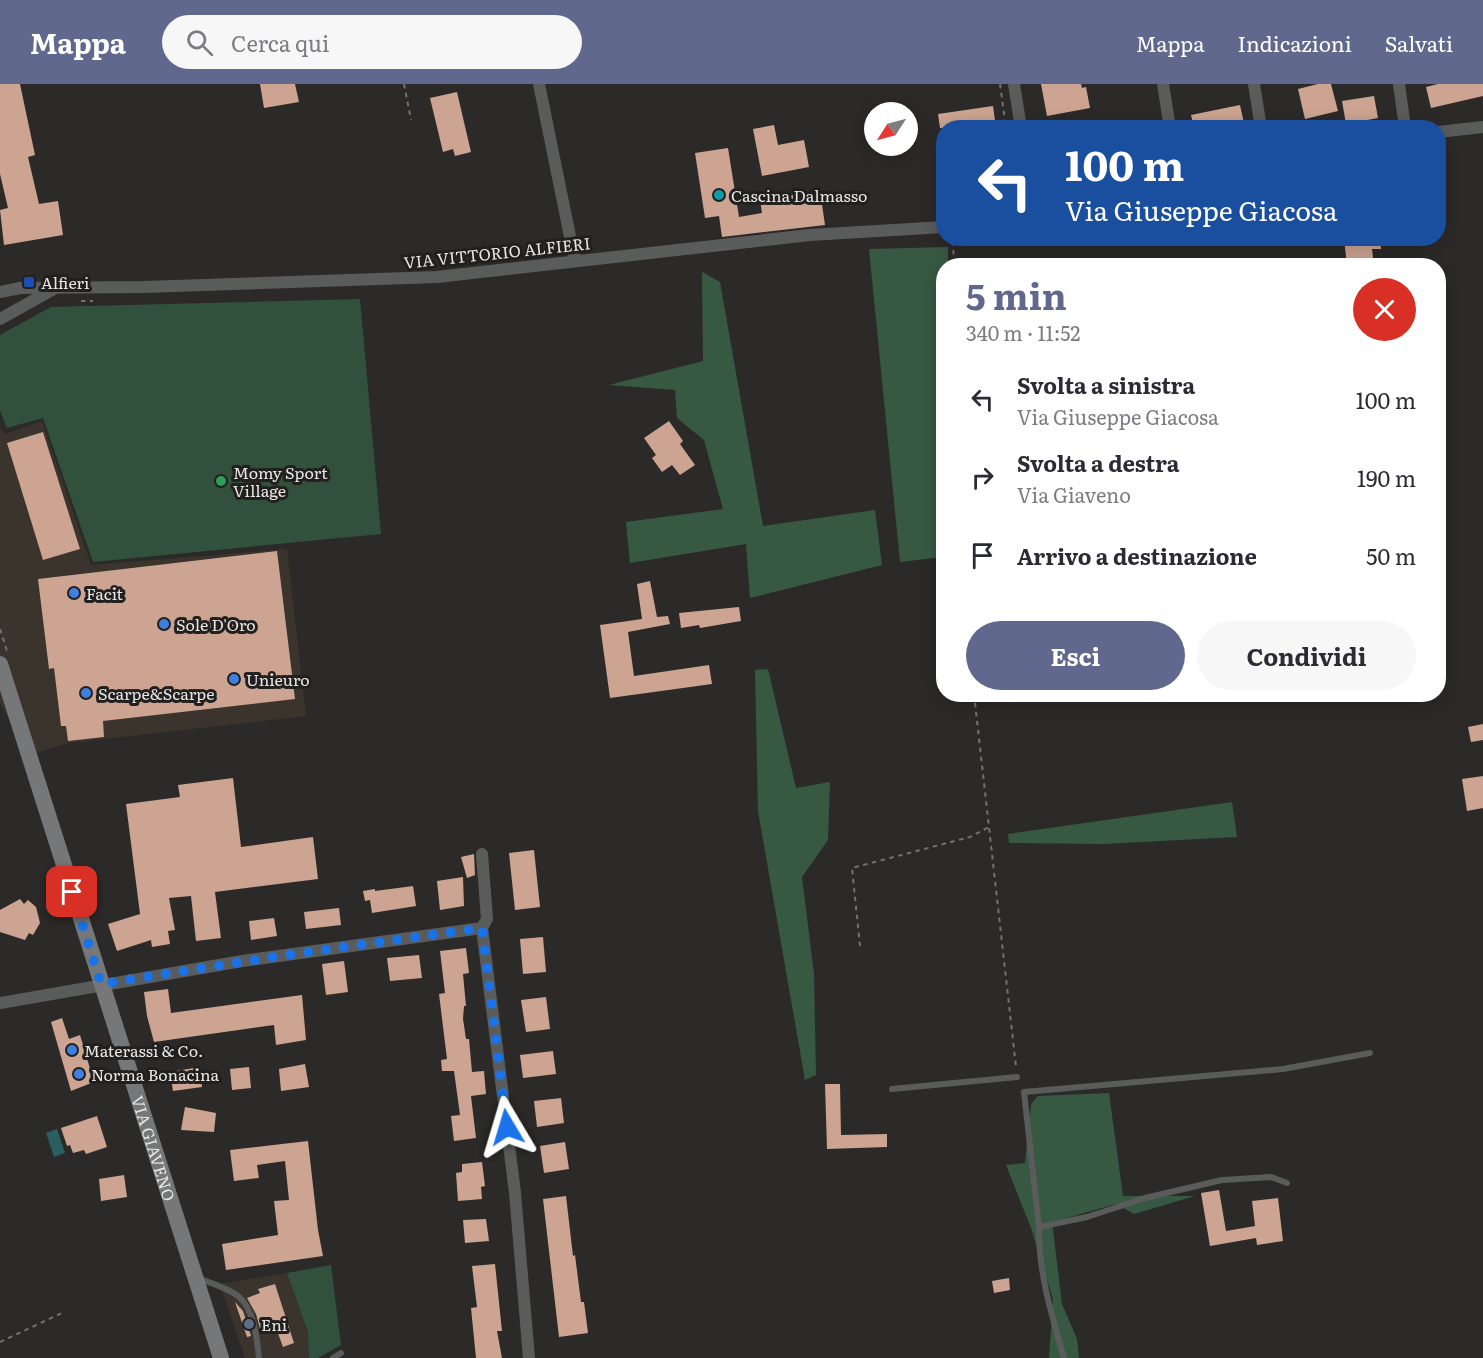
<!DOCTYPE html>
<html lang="it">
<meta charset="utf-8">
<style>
:root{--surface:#fff;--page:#f7f7f7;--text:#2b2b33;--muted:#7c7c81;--accent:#61688e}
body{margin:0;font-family:Literata,serif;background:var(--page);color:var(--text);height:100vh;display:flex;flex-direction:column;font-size:22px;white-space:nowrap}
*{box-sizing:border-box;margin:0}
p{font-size:20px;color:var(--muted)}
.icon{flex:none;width:33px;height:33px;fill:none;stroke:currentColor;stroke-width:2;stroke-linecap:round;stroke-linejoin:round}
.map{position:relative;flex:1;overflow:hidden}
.panel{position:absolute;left:936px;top:174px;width:510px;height:444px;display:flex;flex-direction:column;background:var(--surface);border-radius:24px;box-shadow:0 3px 15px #0003}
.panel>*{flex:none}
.top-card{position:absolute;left:936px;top:36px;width:510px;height:126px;border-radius:24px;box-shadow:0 3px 15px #0003;background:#1a4fa0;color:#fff;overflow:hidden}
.needle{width:39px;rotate:234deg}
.controls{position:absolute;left:864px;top:18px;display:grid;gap:12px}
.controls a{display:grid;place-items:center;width:54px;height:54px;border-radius:50%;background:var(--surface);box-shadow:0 3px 15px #0003;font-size:30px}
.pin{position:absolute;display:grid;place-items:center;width:51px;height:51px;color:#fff;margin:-26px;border-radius:12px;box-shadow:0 3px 9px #0006}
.me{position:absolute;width:66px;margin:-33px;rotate:353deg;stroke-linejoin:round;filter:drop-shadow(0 0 4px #0008)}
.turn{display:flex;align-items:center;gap:21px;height:126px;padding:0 30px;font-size:27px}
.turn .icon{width:78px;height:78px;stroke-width:2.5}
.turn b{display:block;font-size:42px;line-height:51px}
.round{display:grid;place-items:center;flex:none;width:63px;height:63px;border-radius:32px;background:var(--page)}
.overview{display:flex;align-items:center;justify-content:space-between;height:102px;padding:0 30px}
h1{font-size:36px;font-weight:700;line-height:45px;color:var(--accent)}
.primary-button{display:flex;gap:12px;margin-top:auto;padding:12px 30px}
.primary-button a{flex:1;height:69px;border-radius:36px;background:var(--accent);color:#fff;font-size:24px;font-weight:700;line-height:69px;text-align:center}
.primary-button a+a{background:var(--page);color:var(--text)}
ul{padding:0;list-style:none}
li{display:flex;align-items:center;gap:18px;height:78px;padding:0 30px}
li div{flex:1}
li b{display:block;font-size:22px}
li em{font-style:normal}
header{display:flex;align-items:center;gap:36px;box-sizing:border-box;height:84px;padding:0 30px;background:var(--accent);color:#fff}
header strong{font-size:28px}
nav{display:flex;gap:33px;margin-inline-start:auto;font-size:21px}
.search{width:420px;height:54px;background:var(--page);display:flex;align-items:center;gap:15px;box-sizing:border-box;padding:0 21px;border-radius:33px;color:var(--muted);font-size:22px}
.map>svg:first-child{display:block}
</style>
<header>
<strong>Mappa</strong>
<div class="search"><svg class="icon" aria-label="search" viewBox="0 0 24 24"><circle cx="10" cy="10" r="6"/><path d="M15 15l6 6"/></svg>Cerca qui</div>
<nav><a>Mappa</a><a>Indicazioni</a><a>Salvati</a></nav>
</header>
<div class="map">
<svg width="1483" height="1274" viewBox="0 0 1483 1274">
<rect width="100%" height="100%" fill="#2c2a28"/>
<g fill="#3a342d">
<path d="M42,337L91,481L287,465L306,632L68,659L29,671L0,619V344L6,350Z"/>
<path d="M287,1189L308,1248L309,1274H245L220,1200Z"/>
</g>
<g fill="#32513d">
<path d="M360,215L381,450L93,478L43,334L7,344L0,327V251L51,223Z"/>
<path d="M331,1181L341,1261L318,1274H309L308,1248L287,1189Z"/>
</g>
<g fill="#375942">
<path d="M948,163V181L944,182L943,473L900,478L869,165Z"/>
<path d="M702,188L720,198L763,442L875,426L882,481L750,514L746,460L630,479L626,438L723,425L704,356L677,334L675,306L609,301L703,277Z"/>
<path d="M768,585L796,704L830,698L828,756L802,793L814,890L816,991L805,996L758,727L755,586Z"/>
<path d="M1232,718L1237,753L1103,760L1009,759L1008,750Z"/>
<path d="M1109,1009L1123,1112H1195L1134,1130L1116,1120L1052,1138L1062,1220L1077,1255L1079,1274H1049L1053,1215L1031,1144L1006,1081L1025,1079L1031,1020L1038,1012Z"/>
</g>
<path fill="#2b5e61" d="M57,1045L65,1069L54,1073L46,1049Z"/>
<g fill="#cca491">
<path d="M0,0H20L35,71L28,73L39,120L58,117L63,151L4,161L0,126L8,124L0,90Z"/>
<path d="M260,0H295L299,18L264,24Z"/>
<path d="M1041,0H1081L1082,4L1086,3L1090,24L1047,32Z"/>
<path d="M1318,0H1331L1338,27L1305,35L1298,5Z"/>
<path d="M1438,0H1483V12L1431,24L1426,3Z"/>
<path d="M457,8L471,68L455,72L453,65L443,68L430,14Z"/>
<path d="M1374,12L1378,34L1346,40L1342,17Z"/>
<path d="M1240,21L1245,44H1194L1191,31Z"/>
<path d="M993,22L996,44H940L938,30Z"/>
<path d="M774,41L778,61L804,56L809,83L762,92L753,45Z"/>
<path d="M728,64L739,133L762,129L760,116L820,107L825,141L722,153L719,132L705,134L695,69Z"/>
<path d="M1344,154H1380L1381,165H1372L1374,182H1347Z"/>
<path d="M669,337L683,357L680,360L695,381L680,391L672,381L662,388L652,374L656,371L644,354Z"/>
<path d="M43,348L80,465L43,476L7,359Z"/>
<path d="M277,467L295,615L103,637L104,653L68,657L66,642H61L54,584L49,585L38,495Z"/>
<path d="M650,497L657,533L668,532L670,540L628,548L634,592L709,581L712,600L610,614L600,541L642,535L637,500Z"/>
<path d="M739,523L741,537L700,544L699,541L681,544L679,529Z"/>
<path d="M1483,640V656L1471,658L1468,643Z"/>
<path d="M1483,692V724L1467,727L1462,695Z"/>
<path d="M233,694L241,763L313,753L318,795L215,808L221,854L196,857L191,812L169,814L175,846L168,847L170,860L152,863L151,856L117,867L108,840L140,830L126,720L180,713L178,701Z"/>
<path d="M534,766L540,823L515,826L509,769Z"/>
<path d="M474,770L475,791L467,794L461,773Z"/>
<path d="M463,793L464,822L440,826L437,797Z"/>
<path d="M413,802L416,822L372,829L370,816L365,817L363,807L375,805V807Z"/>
<path d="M20,815L24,820L28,816L36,823L40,839L33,851L29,849L25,856L0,848V826Z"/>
<path d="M339,824L341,841L306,845L304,828Z"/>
<path d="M274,834L277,852L251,856L249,837Z"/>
<path d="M543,853L546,888L523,890L520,855Z"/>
<path d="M466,864L469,889L463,890L466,922H464L463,935L466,955H469L472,988L484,987L486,1010L471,1012L476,1054L454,1057L451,1032L460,1031L454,987H442L441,976L447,975L439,910L445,909L440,867Z"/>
<path d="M419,871L422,894L390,897L387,874Z"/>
<path d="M344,877L348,908L326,911L322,880Z"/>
<path d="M168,905L171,929L302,911L306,956L276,961L274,941L154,958L147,932L144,908Z"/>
<path d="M546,913L550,945L526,948L521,916Z"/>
<path d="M62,934L69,955L80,951L94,998L71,1007L51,938Z"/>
<path d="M553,967L556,990L523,994L520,971Z"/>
<path d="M305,980L309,1003L281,1007L279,985Z"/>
<path d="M200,983L202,1003L173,1007L170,988Z"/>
<path d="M249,983L251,1004L232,1006L230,985Z"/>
<path d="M825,1000H840L841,1051L887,1050V1063L827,1065Z"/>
<path d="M561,1014L564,1039L537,1043L534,1017Z"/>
<path d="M185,1023L216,1029L214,1048L181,1046Z"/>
<path d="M97,1032L107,1063L86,1070L84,1066L73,1069L70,1061L67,1062L61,1044Z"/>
<path d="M308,1057L318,1146L323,1172L226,1186L222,1160L278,1151L274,1117L289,1116L285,1077L257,1081L259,1094L234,1097L230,1066Z"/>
<path d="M565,1058L569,1085L544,1089L540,1062Z"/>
<path d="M482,1078L485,1102L481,1103L482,1115L458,1117L456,1089L462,1088V1080Z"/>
<path d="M124,1091L127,1113L101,1117L99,1095Z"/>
<path d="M1219,1106L1226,1147L1255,1142L1252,1117L1278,1114L1283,1157L1257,1161L1256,1154L1210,1162L1201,1109Z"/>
<path d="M566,1112L573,1172L575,1171L581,1218H584L588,1249L559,1253L543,1115Z"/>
<path d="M486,1135L489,1157L465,1159L463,1136Z"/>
<path d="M495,1180L502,1247H497L502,1274H476L471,1224L477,1223L472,1182Z"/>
<path d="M1009,1194L1010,1206L994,1209L992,1197Z"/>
<path d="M275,1200L294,1259L283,1263L276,1244L261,1248L256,1230L247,1214L260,1209L258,1205Z"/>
<path d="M235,1218L243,1227L251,1252L247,1253Z"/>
</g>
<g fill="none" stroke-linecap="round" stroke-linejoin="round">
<g stroke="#747270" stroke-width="2" stroke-dasharray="4.5 4.5" stroke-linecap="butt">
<path d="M404,0L411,36"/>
<path d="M1000,0L1006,44"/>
<path d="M948,156L960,154"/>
<path d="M953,157L954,182"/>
<path d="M81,217H93"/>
<path d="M0,545L7,567"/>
<path d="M974,610L1016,983"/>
<path d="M860,862L852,784L970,753L989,743"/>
<path d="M0,1258L64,1228"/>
</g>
<g stroke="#5a5c5c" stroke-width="6">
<path d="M892,1005L1017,993"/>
<path d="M1039,1143L1087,1133L1145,1114L1222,1096L1271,1093L1287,1099"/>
<path d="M198,1194C210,1199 228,1204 238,1212C254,1225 257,1254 259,1274"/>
<path d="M333,1274L341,1269"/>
<path d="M1064,1274C1052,1232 1038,1187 1039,1143L1024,1008L1283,985L1370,969"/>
</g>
<g stroke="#5a5c5c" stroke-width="12">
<path d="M539,0L575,177"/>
<path d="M1014,0L1021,44"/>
<path d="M1163,0L1170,44"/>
<path d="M1254,0L1261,44"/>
<path d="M1399,0L1405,44"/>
<path d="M1438,48L1483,43"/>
<path d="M0,208L20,204L145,203L437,193L810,151L944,143"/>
<path d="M0,235L52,206"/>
<path d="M482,770L487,835L482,844L515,1109L529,1274"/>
<path d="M0,919L242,877L482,844"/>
</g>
<path stroke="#757778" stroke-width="16" id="s1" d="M0,580L221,1274"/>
</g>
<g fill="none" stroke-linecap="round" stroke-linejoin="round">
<path stroke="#1a73e8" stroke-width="10" stroke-dasharray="0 18" d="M72,808L101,900L286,871L482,844L507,1043"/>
</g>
<circle fill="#0f9aa8" stroke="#22201e" stroke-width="2" cx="719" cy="111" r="6"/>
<rect fill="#1a4fb4" stroke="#22201e" stroke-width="2" x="23" y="192" width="12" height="12" rx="3"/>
<circle fill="#2e9e5b" stroke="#22201e" stroke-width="2" cx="221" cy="397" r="6"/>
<g fill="#3f7fe0" stroke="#22201e" stroke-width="2">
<circle cx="74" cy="509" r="6"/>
<circle cx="164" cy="540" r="6"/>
<circle cx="234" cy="595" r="6"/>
<circle cx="86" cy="609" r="6"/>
<circle cx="72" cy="966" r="6"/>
<circle cx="79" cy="990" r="6"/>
</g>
<circle fill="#5c6f8a" stroke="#22201e" stroke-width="2" cx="249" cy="1240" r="6"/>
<g text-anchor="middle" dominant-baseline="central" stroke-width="6" stroke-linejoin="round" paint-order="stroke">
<g font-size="16" fill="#e8e7e5" stroke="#22201e" text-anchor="start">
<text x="731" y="111">Cascina Dalmasso</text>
<text x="41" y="198">Alfieri</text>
<text x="233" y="388">Momy Sport<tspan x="233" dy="18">Village</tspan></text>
<text x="86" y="509">Facit</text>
<text x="176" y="540">Sole D'Oro</text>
<text x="246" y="595">Unieuro</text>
<text x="98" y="609">Scarpe&amp;Scarpe</text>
<text x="84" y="966">Materassi &amp; Co.</text>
<text x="91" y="990">Norma Bonacina</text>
<text x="261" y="1240">Eni</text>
</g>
<g font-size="16" fill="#e8e7e5" stroke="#22201e">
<text transform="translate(497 168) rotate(-6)">VIA VITTORIO ALFIERI</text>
<text stroke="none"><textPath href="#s1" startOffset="508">VIA GIAVENO</textPath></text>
</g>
</g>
</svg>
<div class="controls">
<a><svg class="needle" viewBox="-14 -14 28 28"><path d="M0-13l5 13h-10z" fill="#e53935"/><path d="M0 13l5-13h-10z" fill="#7c7c81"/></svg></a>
</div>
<div class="pin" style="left:72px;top:808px;background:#d93025"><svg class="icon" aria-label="arrive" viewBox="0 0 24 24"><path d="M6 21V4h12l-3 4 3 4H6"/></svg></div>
<svg class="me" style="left:507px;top:1043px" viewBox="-20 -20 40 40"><path d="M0-17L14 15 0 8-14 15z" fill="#1a73e8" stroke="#fff" stroke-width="4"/></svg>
<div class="top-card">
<div class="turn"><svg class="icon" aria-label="left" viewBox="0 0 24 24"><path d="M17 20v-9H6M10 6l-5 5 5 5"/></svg><div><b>100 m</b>Via Giuseppe Giacosa</div></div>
</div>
<section class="panel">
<div class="overview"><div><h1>5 min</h1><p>340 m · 11:52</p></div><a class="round" style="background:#d93025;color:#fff"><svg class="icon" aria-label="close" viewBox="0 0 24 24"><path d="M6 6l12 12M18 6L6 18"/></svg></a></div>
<ul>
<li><svg class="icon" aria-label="left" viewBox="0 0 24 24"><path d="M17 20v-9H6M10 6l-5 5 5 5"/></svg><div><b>Svolta a sinistra</b><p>Via Giuseppe Giacosa</p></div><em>100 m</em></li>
<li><svg class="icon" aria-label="right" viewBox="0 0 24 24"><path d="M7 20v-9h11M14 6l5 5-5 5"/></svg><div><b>Svolta a destra</b><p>Via Giaveno</p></div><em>190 m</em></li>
<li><svg class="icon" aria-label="arrive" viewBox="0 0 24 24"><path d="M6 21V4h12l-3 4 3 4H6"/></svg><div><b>Arrivo a destinazione</b></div><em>50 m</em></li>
</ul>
<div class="primary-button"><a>Esci</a><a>Condividi</a></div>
</section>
</div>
